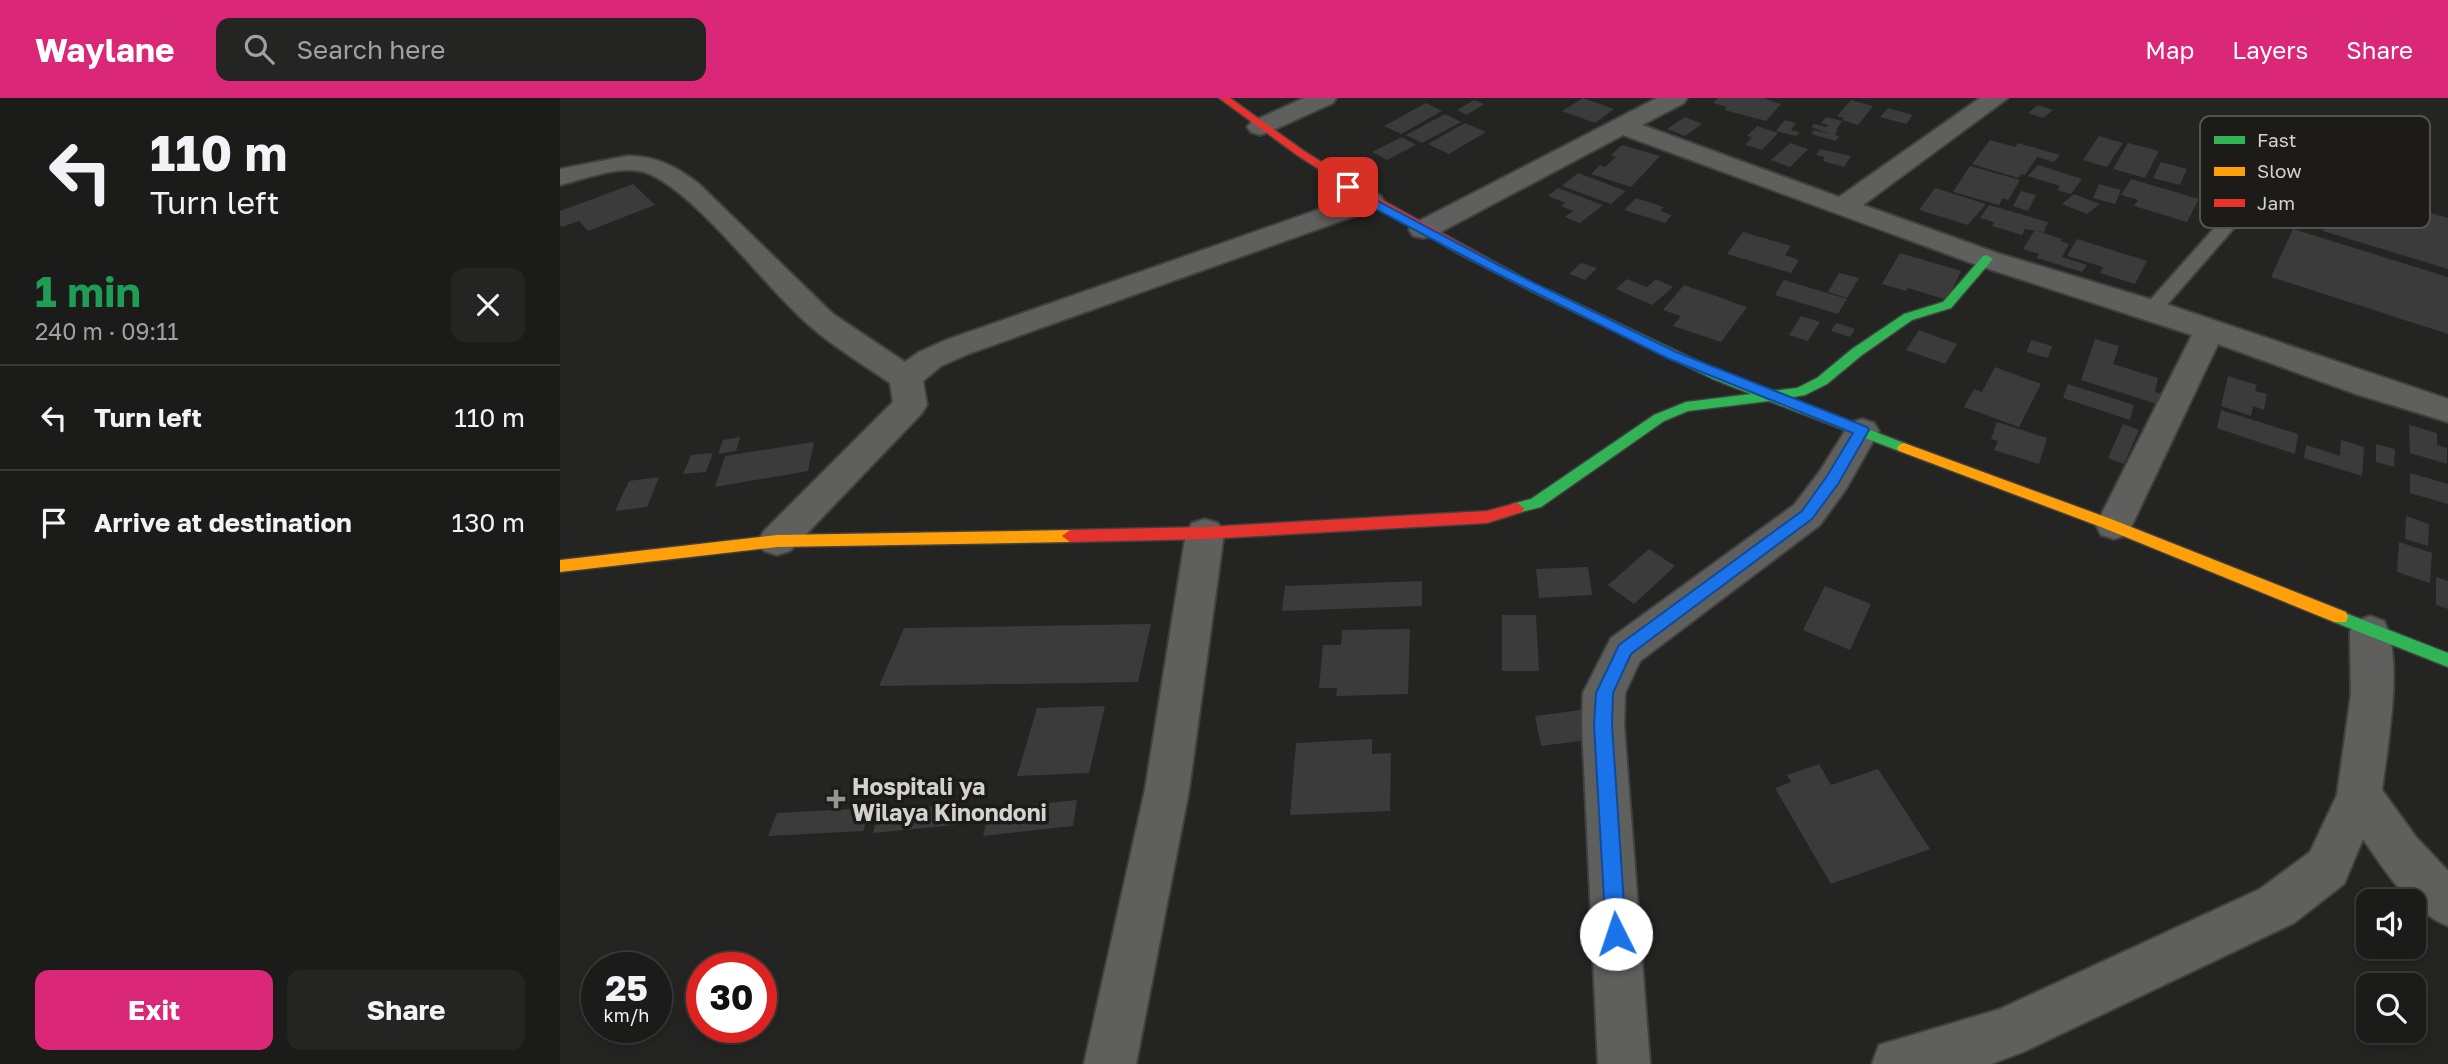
<!DOCTYPE html>
<meta charset="utf-8">
<style>
:root{--surface:#1b1b1a;--page:#242423;--text:#f1f3f6;--muted:#a0a1a2;--line:#393939;--accent:#db2777}
body{margin:0;font-family:"Golos Text",sans-serif;background:var(--page);color:var(--text);height:100vh;display:flex;flex-direction:column;font-size:26px;white-space:nowrap}
*{box-sizing:border-box;margin:0}
p{font-size:23px;color:var(--muted)}
.icon{flex:none;width:38px;height:38px;fill:none;stroke:currentColor;stroke-width:2;stroke-linecap:round;stroke-linejoin:round}
.map{position:relative;flex:1;overflow:hidden}
.drawer{display:flex;flex-direction:column;background:var(--surface);width:560px}
.drawer>*{flex:none}
.hud{background:#1b1b1a;color:var(--text);overflow:hidden}
.buttons{position:absolute;left:1796px;top:791px;display:grid;gap:14px}
.buttons a{display:grid;place-items:center;width:70px;height:70px;border-radius:14px;background:var(--surface);box-shadow:0 4px 10px #0003,0 0 0 2px var(--line);font-size:35px}
.speed{position:absolute;left:21px;top:854px;display:flex;gap:14px;font-size:35px;font-weight:700;text-align:center}
.speed>*{display:grid;place-content:center;width:91px;height:91px;border-radius:50%;background:var(--surface);box-shadow:0 4px 10px #0003,0 0 0 2px var(--line);line-height:1}
.speed small{font-size:18px;font-weight:400}
.speed .limit{border:10px solid #d22;background:#fff;color:#111}
.pin{position:absolute;display:grid;place-items:center;width:60px;height:60px;color:#fff;margin:-30px;border-radius:14px;box-shadow:0 4px 10px #0006}
.me{position:absolute;width:77px;margin:-38px;rotate:356deg;stroke-linejoin:round;filter:drop-shadow(0 0 5px #0008)}
.turn{display:flex;align-items:center;gap:24px;height:147px;padding:0 35px;font-size:32px}
.turn .icon{width:91px;height:91px;stroke-width:2.5}
.turn b{display:block;font-size:49px;line-height:60px}
.round{display:grid;place-items:center;flex:none;width:74px;height:74px;border-radius:14px;background:var(--page)}
.summary{display:flex;align-items:center;justify-content:space-between;height:119px;padding:0 35px}
h1{font-size:42px;font-weight:700;line-height:52px;color:#1e9e55}
.primary-button{display:flex;gap:14px;margin-top:auto;padding:14px 35px}
.primary-button a{flex:1;height:80px;border-radius:14px;background:var(--accent);color:#fff;font-size:28px;font-weight:700;line-height:80px;text-align:center}
.primary-button a+a{background:var(--page);color:var(--text)}
ul{padding:0;list-style:none}
li{display:flex;align-items:center;gap:21px;height:105px;padding:0 35px;border-top:2px solid var(--line)}
li div{flex:1}
li b{display:block;font-size:26px}
li em{font-style:normal}
header{display:flex;align-items:center;gap:42px;box-sizing:border-box;height:98px;padding:0 35px;background:var(--accent);color:#fff}
header strong{font-size:33px}
nav{display:flex;gap:38px;margin-inline-start:auto;font-size:24px}
.search{width:490px;height:63px;background:var(--page);display:flex;align-items:center;gap:18px;box-sizing:border-box;padding:0 24px;border-radius:14px;color:var(--muted);font-size:26px}
main{display:flex;flex:1;min-height:0}
.map>svg:first-child{display:block}
</style>
<header>
<strong>Waylane</strong>
<div class="search"><svg class="icon" aria-label="search" viewBox="0 0 24 24"><circle cx="10" cy="10" r="6"/><path d="M15 15l6 6"/></svg>Search here</div>
<nav><a>Map</a><a>Layers</a><a>Share</a></nav>
</header>
<main>
<section class="drawer">
<div class="hud">
<div class="turn"><svg class="icon" aria-label="left" viewBox="0 0 24 24"><path d="M17 20v-9H6M10 6l-5 5 5 5"/></svg><div><b>110 m</b>Turn left</div></div>
</div>
<div class="summary"><div><h1>1 min</h1><p>240 m · 09:11</p></div><a class="round"><svg class="icon" aria-label="close" viewBox="0 0 24 24"><path d="M6 6l12 12M18 6L6 18"/></svg></a></div>
<ul>
<li><svg class="icon" aria-label="left" viewBox="0 0 24 24"><path d="M17 20v-9H6M10 6l-5 5 5 5"/></svg><div><b>Turn left</b></div><em>110 m</em></li>
<li><svg class="icon" aria-label="arrive" viewBox="0 0 24 24"><path d="M6 21V4h12l-3 4 3 4H6"/></svg><div><b>Arrive at destination</b></div><em>130 m</em></li>
</ul>
<div class="primary-button"><a>Exit</a><a>Share</a></div>
</section>
<div class="map">
<svg width="1888" height="966" viewBox="0 0 1888 966">
<rect width="100%" height="100%" fill="#242423"/>
<g fill="#3c3b3b">
<path d="M1023,0L1054,11L1035,25L1002,13Z"/>
<path d="M1158,0H1204L1221,6L1206,23L1164,12L1167,9L1153,5Z"/>
<path d="M914,2L924,6L907,17L897,12Z"/>
<path d="M1291,2L1313,8L1298,27L1282,22L1284,20L1277,18Z"/>
<path d="M866,5L882,13L841,36L824,28Z"/>
<path d="M1478,7L1493,12L1483,20L1468,15Z"/>
<path d="M1328,10L1353,17L1346,26L1320,19Z"/>
<path d="M885,16L901,24L862,45L846,37Z"/>
<path d="M1125,19L1142,26L1125,38L1107,31Z"/>
<path d="M1266,19L1282,23L1276,32H1278L1275,37L1279,38L1276,43L1251,36L1254,32L1271,36L1251,29L1254,26L1266,29L1268,27L1261,25Z"/>
<path d="M1225,22L1236,25L1231,32L1240,34L1236,38L1216,33Z"/>
<path d="M905,25L926,34L889,56L868,46Z"/>
<path d="M1197,28L1218,35L1202,52L1185,47L1192,39L1187,38Z"/>
<path d="M1539,38L1563,45L1547,69L1523,62Z"/>
<path d="M842,39L856,47L827,62L812,54Z"/>
<path d="M1430,42L1455,49L1458,45L1500,57L1494,64L1477,59L1465,77L1462,76L1458,80L1412,66Z"/>
<path d="M1230,45L1248,51L1230,69L1211,62Z"/>
<path d="M1568,45L1599,53L1585,80L1553,71Z"/>
<path d="M1062,47L1100,58L1071,89L1031,76L1040,67L1045,69L1056,59L1051,57Z"/>
<path d="M1260,51L1291,58L1284,69L1263,63L1265,59L1256,57Z"/>
<path d="M1601,64L1627,71L1620,87L1593,80Z"/>
<path d="M1478,67L1522,81L1511,96L1497,92L1500,88L1468,78Z"/>
<path d="M1410,68L1460,82L1448,102L1443,100L1439,107L1393,94Z"/>
<path d="M1018,75L1066,93L1051,106L1002,88Z"/>
<path d="M1571,81L1639,101L1627,124L1574,108L1578,102L1561,97Z"/>
<path d="M73,86L95,107L28,133L19,123L2,129L0,127V113Z"/>
<path d="M1539,86L1561,92L1555,106L1533,100Z"/>
<path d="M1781,89L1888,120V171L1763,133Z"/>
<path d="M998,90L1043,107L1020,125L1005,119L1013,113L1001,108L1005,105L988,98Z"/>
<path d="M1375,90L1426,106L1408,127L1359,112Z"/>
<path d="M1461,93L1476,97L1468,113L1453,108Z"/>
<path d="M1514,96L1540,106L1527,116L1502,106Z"/>
<path d="M1076,100L1104,109L1100,113L1112,117L1105,125L1064,112Z"/>
<path d="M1429,107L1488,124L1484,134L1465,131L1462,137L1432,128L1434,124L1420,120Z"/>
<path d="M1733,131L1888,179V236L1711,179Z"/>
<path d="M1475,132L1502,141L1500,143L1509,146L1502,159L1527,167L1522,174L1477,160L1479,156L1463,151Z"/>
<path d="M1183,134L1231,148L1225,157L1239,162L1231,175L1167,156Z"/>
<path d="M1517,141L1587,163L1575,186L1540,175L1543,169L1507,158Z"/>
<path d="M1340,155L1401,173L1387,202L1348,190L1346,193L1322,186Z"/>
<path d="M1021,165L1037,170L1025,182L1009,176Z"/>
<path d="M1279,175L1299,180L1287,200L1268,194Z"/>
<path d="M1067,181L1087,189L1096,181L1113,189L1092,207L1056,191Z"/>
<path d="M1224,182L1287,201L1278,216L1215,197Z"/>
<path d="M1124,187L1187,209L1161,244L1113,228L1121,218L1103,212Z"/>
<path d="M1241,218L1260,224L1248,243L1229,237Z"/>
<path d="M1276,225L1295,231L1290,239L1271,233Z"/>
<path d="M1359,232L1397,246L1385,266L1346,252Z"/>
<path d="M1535,241L1559,248L1553,266L1598,280L1595,294L1603,296L1600,307L1521,282Z"/>
<path d="M1471,242L1492,248L1488,260L1467,254Z"/>
<path d="M1435,269L1481,286L1459,329L1404,309L1414,291L1422,294Z"/>
<path d="M1668,278L1697,287L1695,293L1707,296L1704,312L1693,308L1691,318L1661,308Z"/>
<path d="M1508,286L1574,307L1570,322L1503,300Z"/>
<path d="M1661,312L1738,336L1735,356L1657,330Z"/>
<path d="M1437,324L1487,340L1479,366L1434,352L1438,343L1431,341Z"/>
<path d="M1563,326L1579,332L1564,366L1548,360Z"/>
<path d="M1849,327L1877,335V347L1887,350V366L1850,355Z"/>
<path d="M180,339L176,353L158,356L163,342Z"/>
<path d="M1781,342L1804,349L1802,378L1744,360L1746,347L1780,358Z"/>
<path d="M254,344L248,373L155,389L165,358Z"/>
<path d="M1816,346L1835,351L1834,369L1816,364Z"/>
<path d="M153,355L146,374L123,376L131,357Z"/>
<path d="M1850,375L1888,386V406L1850,395Z"/>
<path d="M99,379L87,409L55,413L69,383Z"/>
<path d="M1846,418L1869,426L1868,448L1845,441Z"/>
<path d="M1839,444L1872,455L1870,485L1837,474Z"/>
<path d="M1089,451L1115,468L1074,506L1048,487Z"/>
<path d="M1028,469L1032,497L979,500L976,471Z"/>
<path d="M1876,479L1888,483V511L1876,507Z"/>
<path d="M862,483V508L722,513L725,488Z"/>
<path d="M1265,488L1311,506L1290,552L1243,532Z"/>
<path d="M942,517H976L979,573H942Z"/>
<path d="M591,526L578,584L319,588L344,530Z"/>
<path d="M850,531L848,596L776,598L777,590H759L763,547H781L782,532Z"/>
<path d="M545,608L529,675L457,678L477,610Z"/>
<path d="M1028,611L1035,641L981,648L975,618Z"/>
<path d="M812,641V656L831,655L830,713L730,717L736,645Z"/>
<path d="M1259,666L1271,687L1318,671L1370,751L1271,786L1215,690L1231,684L1227,677Z"/>
<path d="M517,702L513,728L423,738L429,711Z"/>
<path d="M399,706L394,727L313,735L319,713Z"/>
<path d="M311,710L303,733L208,738L217,715Z"/>
</g>
<g fill="none" stroke-linecap="round" stroke-linejoin="round">
<defs>
<path id="lane" d="M1703,81L1709,82L1712,86L1709,90L1599,216H1585L1582,212L1585,208L1697,82Z"/>
<g id="street">
<path d="M744,0H776L773,5L709,34L700,37L691,34L687,29L691,24Z"/>
<path d="M1097,0H1127L1124,5L1082,27L1279,99L1420,0H1448L1303,107L1437,155L1603,205L1888,301V324L1796,296L1658,246L1572,427L1567,437L1554,441L1541,437L1536,427L1632,237L1417,167L1063,37L873,138L863,140L853,138L849,132L853,126Z"/>
<path d="M67,58C96,58 115,68 138,85L273,216L345,264L359,254L386,242L800,97L810,95L820,97L824,103L820,109L408,256L381,268L363,283L367,307L362,315L230,453L217,457L204,453L198,443L204,433L333,304L330,285C298,263 264,243 236,215C199,180 129,88 84,74C59,67 25,81 0,87V71Z"/>
<path d="M1302,321L1314,325L1319,333L1286,391L1260,427L1080,563L1065,595L1064,627L1090,966H1038L1022,627L1023,595L1051,540L1234,407L1260,373L1290,325Z"/>
<path d="M645,421L658,425L664,435L629,692L576,966H524L585,692L626,435L632,425Z"/>
<path d="M1810,518L1824,523C1844,561 1827,649 1822,692L1856,739L1888,773V828C1850,813 1826,774 1803,741L1784,786L1734,825L1463,954L1431,966H1312L1319,947L1440,911L1700,791L1750,754L1777,697L1791,596L1790,534L1796,523Z"/>
</g>
<g id="fast">
<path d="M1427,157L1433,161L1391,210L1352,222L1302,257L1267,286L1245,297L1228,300L1349,347L1351,350L1349,353H1339L1209,303L1128,313L1104,323L981,409L957,415L950,410L952,406L971,401L1094,317L1126,304L1191,296L1153,281L981,198V192H989L1163,275L1211,293L1237,290L1257,280L1292,251L1344,216L1383,204L1423,158Z"/>
<path d="M1780,513L1888,555V569L1774,524L1772,519L1774,514Z"/>
</g>
<g id="slow">
<path d="M1344,345L1551,421L1786,514L1788,519L1786,524H1774L1541,429L1339,353L1337,350L1339,347Z"/>
<path d="M510,432L518,438L510,444L217,449L0,474V462L217,437Z"/>
</g>
<g id="jam">
<path d="M659,0H670L744,53L824,103L991,195L989,198H981L897,155L816,108L737,57Z"/>
<path d="M957,405L964,410L962,414L927,425L645,441L510,444L502,438L510,432L645,429L927,413Z"/>
</g>
</defs>
<use href="#lane" stroke="#40403f" stroke-width="4"/>
<use href="#street" stroke="#40403f" stroke-width="4"/>
<use href="#fast" stroke="#40403f" stroke-width="3"/>
<use href="#slow" stroke="#40403f" stroke-width="3"/>
<use href="#jam" stroke="#40403f" stroke-width="3"/>
<use href="#lane" fill="#5f5f5e" fill-rule="evenodd"/>
<use href="#street" fill="#5f5f5e" fill-rule="evenodd"/>
<use href="#fast" fill="#30b455" fill-rule="evenodd"/>
<use href="#slow" fill="#ff9f0a" fill-rule="evenodd"/>
<use href="#jam" fill="#e5322d" fill-rule="evenodd"/>
</g>
<path fill="#1a73e8" stroke="#114b97" stroke-width="2" d="M784,86H792L814,101L944,170L1116,254L1307,329L1309,332L1278,386L1252,421L1071,556L1053,595L1052,627L1066,836L1063,843L1056,846L1049,843L1046,836L1034,627L1036,595L1059,547L1242,413L1267,378L1293,335L1107,260L936,175L806,106L784,91Z"/>
<path fill="#969593" stroke="#1c1b18" stroke-width="2.5" d="M272.5 690.5h7v7h7v7h-7v7h-7v-7h-7v-7h7z"/>
<g text-anchor="middle" dominant-baseline="central" stroke-width="7" stroke-linejoin="round" paint-order="stroke">
<g font-size="23" font-weight="bold" fill="#d3d2d0" stroke="#1c1b18" text-anchor="start">
<text x="292" y="688">Hospitali ya<tspan x="292" dy="26">Wilaya Kinondoni</tspan></text>
</g>
</g>
<rect x="1640" y="18" width="230" height="112" rx="10" fill="#1c1b18" stroke="#53524f" stroke-width="2"/>
<rect x="1654" y="38" width="31" height="8" fill="#30b455"/>
<rect x="1654" y="69" width="31" height="9" fill="#ff9f0a"/>
<rect x="1654" y="101" width="31" height="8" fill="#e5322d"/>
<g font-size="19" fill="#d3d2d0">
<text x="1697" y="49">Fast</text>
<text x="1697" y="80">Slow</text>
<text x="1697" y="112">Jam</text>
</g>
</svg>
<div class="buttons">
<a><svg class="icon" aria-label="sound" viewBox="0 0 24 24"><path d="M4 9h4l5-4v14l-5-4H4zM17 9q2 3 0 6"/></svg></a>
<a><svg class="icon" aria-label="search" viewBox="0 0 24 24"><circle cx="10" cy="10" r="6"/><path d="M15 15l6 6"/></svg></a>
</div>
<div class="speed"><div>25<small>km/h</small></div><div class="limit">30</div></div>
<div class="pin" style="left:788px;top:89px;background:#d93025"><svg class="icon" aria-label="arrive" viewBox="0 0 24 24"><path d="M6 21V4h12l-3 4 3 4H6"/></svg></div>
<svg class="me" style="left:1056px;top:836px" viewBox="-20 -20 40 40"><circle r="19" fill="#fff"/><path d="M0-13L10 11 0 6-10 11z" fill="#1a73e8"/></svg>
</div>
</main>
